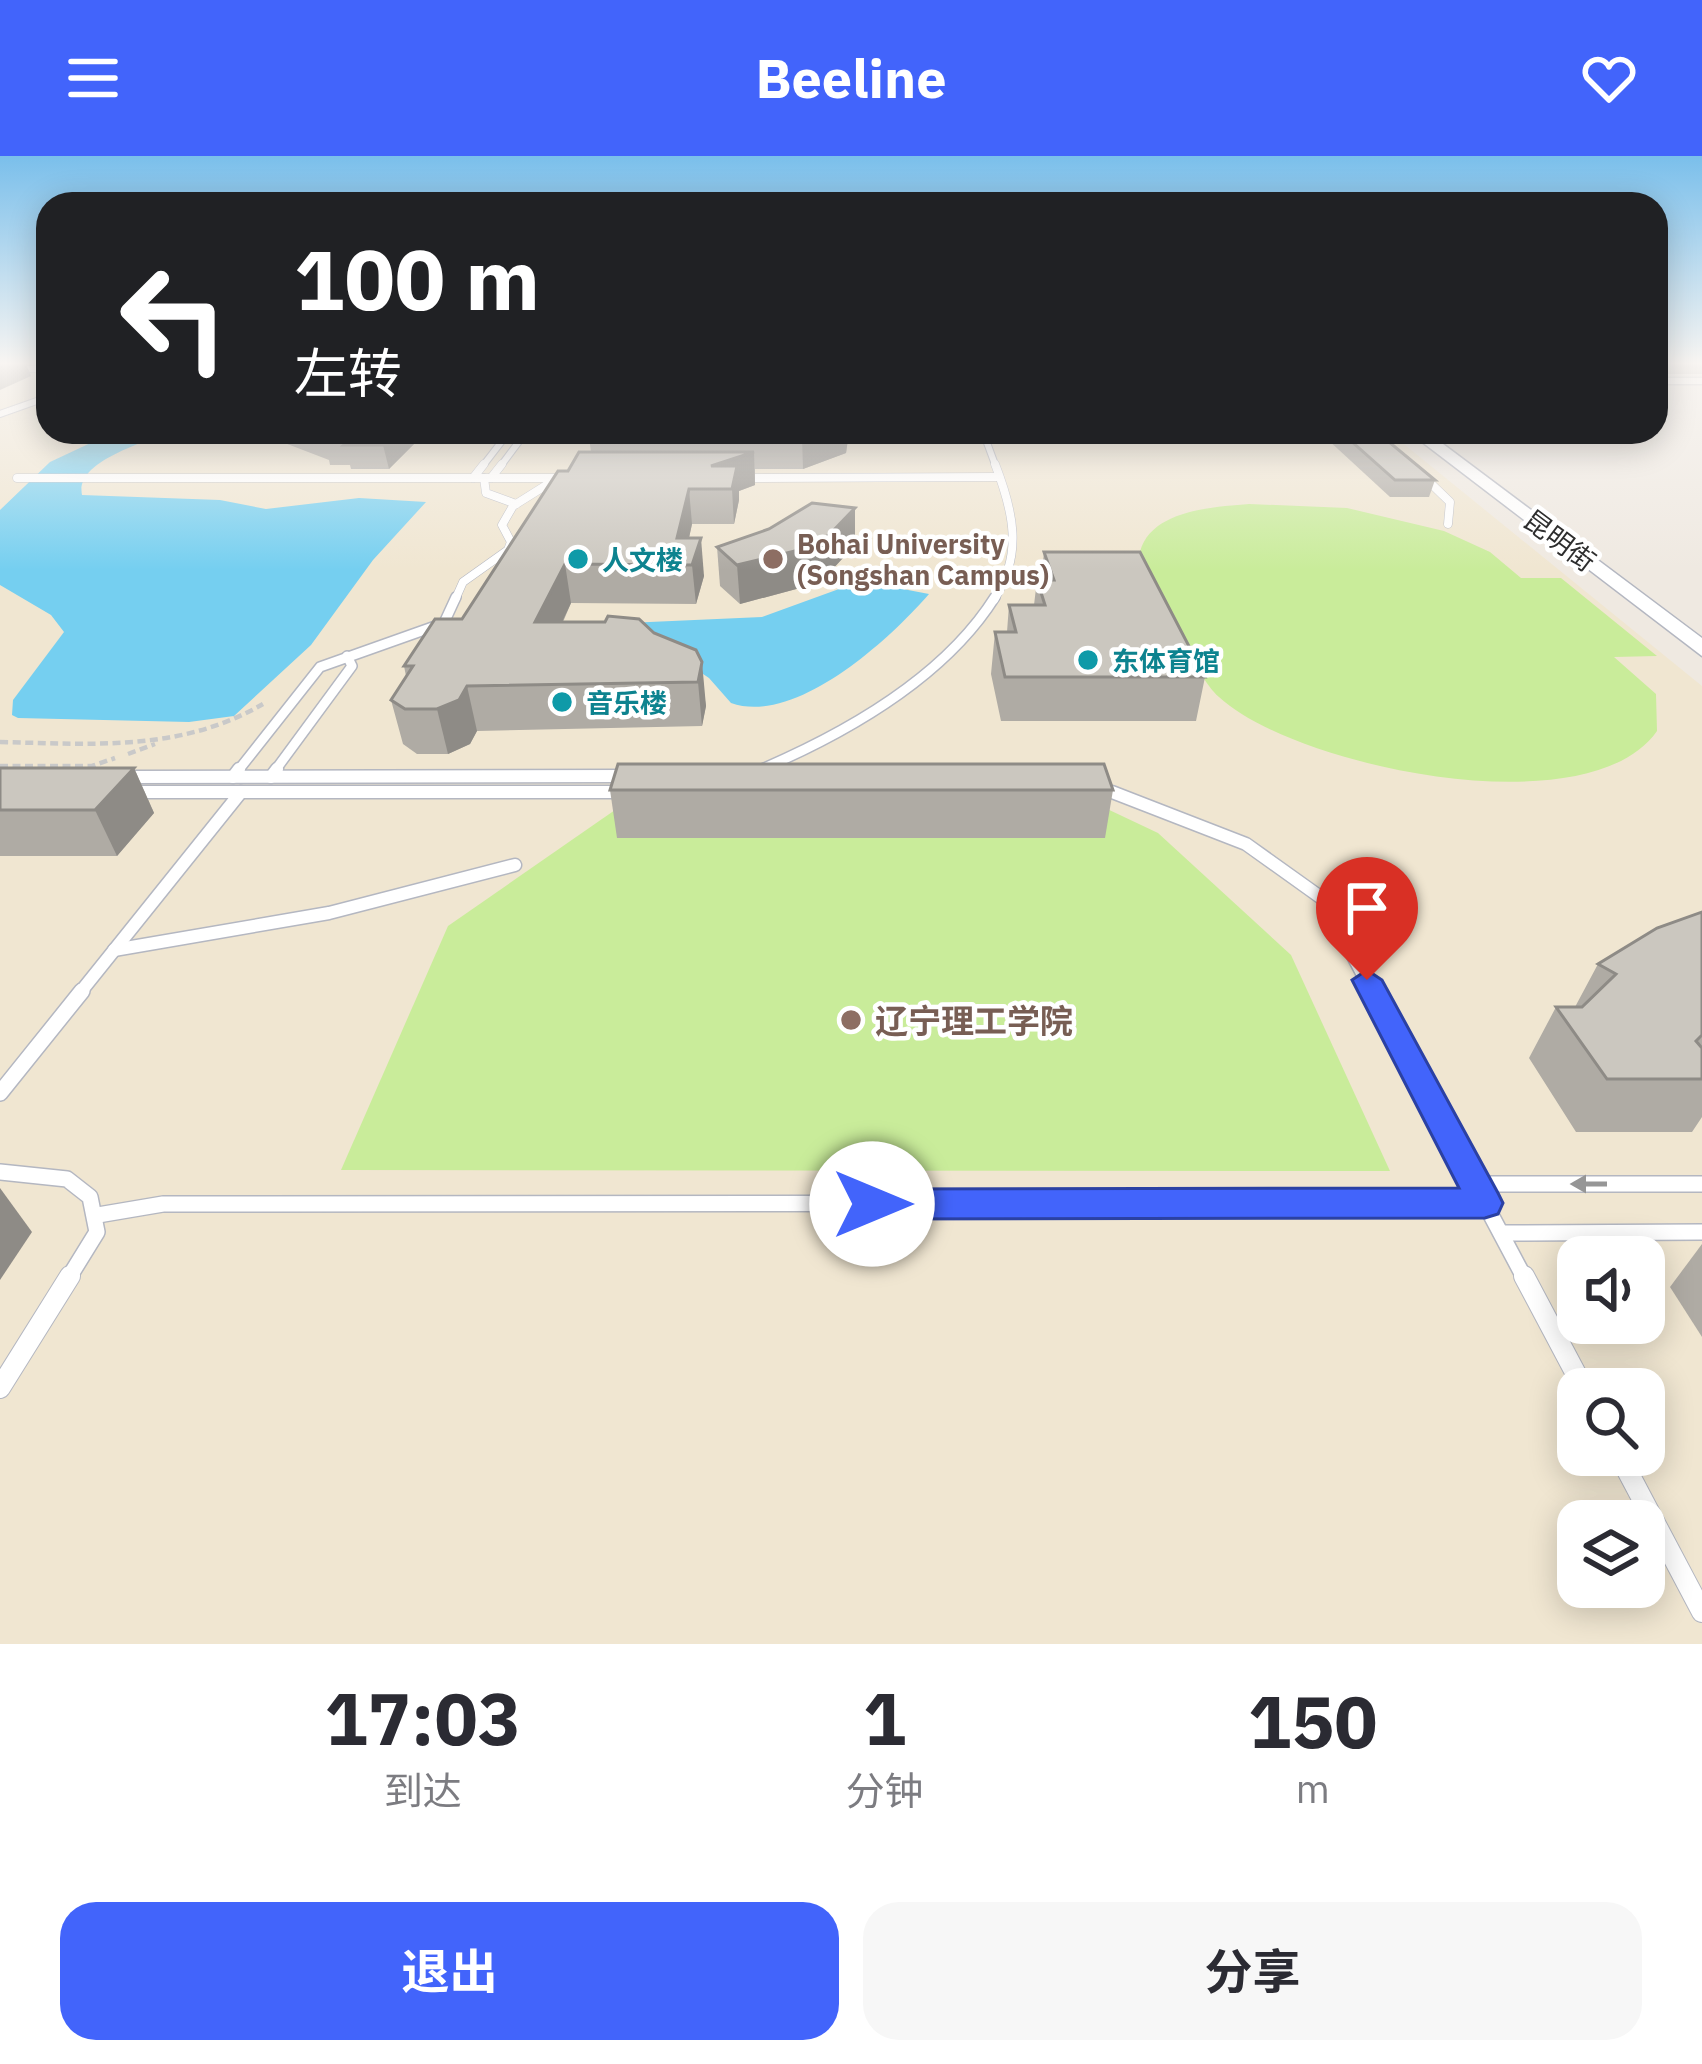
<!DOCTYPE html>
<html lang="zh">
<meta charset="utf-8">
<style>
:root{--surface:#fff;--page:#f7f7f7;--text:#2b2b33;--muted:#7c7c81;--accent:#4264fb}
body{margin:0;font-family:"IBM Plex Sans","Noto Sans SC",sans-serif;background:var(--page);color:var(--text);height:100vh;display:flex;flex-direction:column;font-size:45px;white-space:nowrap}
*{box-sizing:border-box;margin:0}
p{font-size:39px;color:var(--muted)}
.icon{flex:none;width:66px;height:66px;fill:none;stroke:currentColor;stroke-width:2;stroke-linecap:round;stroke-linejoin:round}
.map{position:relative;height:1488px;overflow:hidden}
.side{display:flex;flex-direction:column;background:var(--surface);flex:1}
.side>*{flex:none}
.guide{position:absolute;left:36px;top:36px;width:1632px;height:252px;border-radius:36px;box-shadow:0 6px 30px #0003;background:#202124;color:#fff;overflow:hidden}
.tools{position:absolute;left:1557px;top:1080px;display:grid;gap:24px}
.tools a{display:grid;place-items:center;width:108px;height:108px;border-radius:24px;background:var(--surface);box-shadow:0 6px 30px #0003;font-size:60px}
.pin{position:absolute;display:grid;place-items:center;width:102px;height:102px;color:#fff;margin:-123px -51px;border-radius:50% 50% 50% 0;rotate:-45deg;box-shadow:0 0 12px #0007}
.pin .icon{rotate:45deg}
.me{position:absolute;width:132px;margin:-66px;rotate:90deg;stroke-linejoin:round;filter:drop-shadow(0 0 9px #0008)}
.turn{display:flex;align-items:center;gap:42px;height:252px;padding:0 60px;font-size:54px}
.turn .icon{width:156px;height:156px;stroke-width:2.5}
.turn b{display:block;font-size:84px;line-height:102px}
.eta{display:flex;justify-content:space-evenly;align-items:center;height:204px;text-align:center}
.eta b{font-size:72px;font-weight:700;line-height:84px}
.primary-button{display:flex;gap:24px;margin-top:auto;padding:24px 60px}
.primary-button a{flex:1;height:138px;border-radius:36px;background:var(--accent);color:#fff;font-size:48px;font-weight:700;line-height:138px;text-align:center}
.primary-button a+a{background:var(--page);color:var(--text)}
header{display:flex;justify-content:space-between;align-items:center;height:156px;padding:0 60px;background:var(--accent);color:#fff;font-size:54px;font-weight:700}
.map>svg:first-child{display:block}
</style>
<header><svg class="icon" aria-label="menu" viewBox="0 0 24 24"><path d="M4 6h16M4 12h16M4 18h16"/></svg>Beeline<svg class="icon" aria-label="heart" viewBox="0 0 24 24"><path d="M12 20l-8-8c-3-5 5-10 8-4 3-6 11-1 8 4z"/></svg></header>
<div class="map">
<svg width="1702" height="1488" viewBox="0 0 1702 1488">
<rect width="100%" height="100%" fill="#efe9e1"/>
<path fill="#f0e6d1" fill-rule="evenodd" d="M0,205H48V276H1389L1702,530V1488H0ZM1578,1101H1644V1167H1578ZM1578,1233H1644V1299H1578ZM1578,1365H1644V1431H1578Z"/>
<g fill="#c9ec9a">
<path d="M1249,348L1347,352L1444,375L1490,396L1521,422H1561L1657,500L1614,501L1656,538L1657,575C1589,673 1294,611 1219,541C1194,519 1157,430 1140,396C1151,354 1213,351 1249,348Z"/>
<path d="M1103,651L1158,677L1291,799L1390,1015L341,1014L448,770L615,654Z"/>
</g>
<g fill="#75cff0">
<path d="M114,276H165C142,289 75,305 82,339L220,344L266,353L359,342L426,346L373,404L311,489L234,560L189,566L18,562L12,559L13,544L64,476L51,459L0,429V354L50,306Z"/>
<path d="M861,425L929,438C890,483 796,570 731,547L709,522L627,467L762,461Z"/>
</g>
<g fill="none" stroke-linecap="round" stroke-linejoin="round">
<defs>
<g id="lane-far5">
<path d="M0,213H48"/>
<path d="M0,258L48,241"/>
<path d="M983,276L996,311"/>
<path d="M482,311L509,276"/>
<path d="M500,311L526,276"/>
</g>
<g id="lane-far4">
<path d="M1421,318L1450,346L1448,368"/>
<path d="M17,322H568"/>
<path d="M473,322L484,308"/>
<path d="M484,322L486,337L516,348"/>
<path d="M491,322L502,308"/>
<path d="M744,322L998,321"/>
<path d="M455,444L463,426L508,394L511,386L502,369L513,350L556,323"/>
<path d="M994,444C1023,398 1014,357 995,308"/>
</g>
<g id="lane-far3">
<path d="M762,613C848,576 944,522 995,441"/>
<path d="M237,616L320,511L444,467L456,441"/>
<path d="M274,616L352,510L347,500"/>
</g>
<g id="lane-far2">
<path d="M127,621L629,620"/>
<path d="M233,621L239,613"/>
<path d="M271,621L277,613"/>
<path d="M131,636H627"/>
<path d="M1097,636H1112L1246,688L1323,743L1373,838"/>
<path d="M114,794L329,757L515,709"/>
<path d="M79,838L241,636"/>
</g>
<g id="lane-far1">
<path d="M1372,835L1525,1123"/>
<path d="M0,937L82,835"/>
<path d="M0,1016L67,1023L90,1041L97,1076L68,1123"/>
<path d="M1475,1028H1702"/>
<path d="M98,1059L163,1048L1485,1047"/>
<path d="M1501,1077L1702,1076"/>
</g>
<g id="lane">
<path d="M1524,1120L1584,1233"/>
<path d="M0,1232L70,1120"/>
<path d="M1619,1299L1702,1456"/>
</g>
<rect id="street" x="1656" y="222" width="46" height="6"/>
<path id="secondary" d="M1409,276H1427L1702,482V500Z"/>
</defs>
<use href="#lane-far5" stroke="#b4b7c1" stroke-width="8"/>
<use href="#lane-far4" stroke="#b4b7c1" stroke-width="9"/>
<use href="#lane-far3" stroke="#b4b7c1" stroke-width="12"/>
<use href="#lane-far2" stroke="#b4b7c1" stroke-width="15"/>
<use href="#lane-far1" stroke="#b4b7c1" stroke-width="18"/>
<use href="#lane" stroke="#b4b7c1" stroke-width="22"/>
<use href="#street" stroke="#b4b7c1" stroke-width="3"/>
<use href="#secondary" stroke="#b4b7c1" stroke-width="3"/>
<path stroke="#c9c9c9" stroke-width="3" stroke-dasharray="4.5 3" stroke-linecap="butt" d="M840,280L965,281"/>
<g stroke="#c9c9c9" stroke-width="4.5" stroke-dasharray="8 4.5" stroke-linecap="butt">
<path d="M0,586C93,588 180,596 263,548"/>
<path d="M128,598L155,588"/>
<path d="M0,610H92L115,602"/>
</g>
<use href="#lane-far5" stroke="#fff" stroke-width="6"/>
<use href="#lane-far4" stroke="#fff" stroke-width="8"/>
<use href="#lane-far3" stroke="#fff" stroke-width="9"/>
<use href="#lane-far2" stroke="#fff" stroke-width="12"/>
<use href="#lane-far1" stroke="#fff" stroke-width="15"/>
<use href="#lane" stroke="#fff" stroke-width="20"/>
<use href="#street" fill="#fff" fill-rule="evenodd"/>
<use href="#secondary" fill="#fff" fill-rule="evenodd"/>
</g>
<g fill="#afaba4">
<rect x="1656" y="205" width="46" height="13"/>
<path d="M256,276H426L389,313H351L350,309H330L329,304Z"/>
<path d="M849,276L846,297L803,313H755V329L739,335V344L734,368H692L689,382L704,420L696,448L571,447L563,466L654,477L696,494L706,550L702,570L477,575L470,588L448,598H417L403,588L391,544L406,520L404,510L462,463L568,315L591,296L589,281Z"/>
<path d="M1327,276H1377L1435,324L1429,341H1390L1326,282Z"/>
<path d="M855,352V389L829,417L800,432L740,448L720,430L717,391Z"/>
<path d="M1044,396L1205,521L1196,565H1001L991,518L995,476H1007L1009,449H1034L1037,424H1041Z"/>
<path d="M0,612H134L154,657L117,700H0Z"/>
<path d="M610,634H1113L1105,682H617Z"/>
<path d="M1702,756V961L1692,976H1576L1529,902L1556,851H1575L1598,808Z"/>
<path d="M1702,1088V1181L1670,1131Z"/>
</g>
<g fill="#8e8b86">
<path d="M4,205H25L31,220L0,234V207Z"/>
<path d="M397,276H426L389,313L383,289Z"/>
<path d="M814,276H849L846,297L803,313L802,280Z"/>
<path d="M754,296L755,329L739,335V344L734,368L732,333L711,310Z"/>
<path d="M689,333L692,368L683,409L677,382Z"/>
<path d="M855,352V389L829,417L800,432L740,448L737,409Z"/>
<path d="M701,382L704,420L696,448L692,409Z"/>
<path d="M565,408L571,447L543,507L535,466Z"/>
<path d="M702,506L706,550L702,570L698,526Z"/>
<path d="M467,530L477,575L470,588L448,598L437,553Z"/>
<path d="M134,612L154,657L117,700L95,654Z"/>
<path d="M0,1032L32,1076L0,1124Z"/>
</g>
<g fill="#cbc7bf" stroke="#8e8b86" stroke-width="3">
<path d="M311,276H397L383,289H344L349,285H324L325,281Z"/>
<path d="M592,276H814L802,280L589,281Z"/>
<path d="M1341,276H1377L1435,324H1395Z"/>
<path d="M579,296H754L711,310H737L732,333H689L677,382H701L692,409L565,408L535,466H605L608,460L639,463L654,477L696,494L702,506L698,526L467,530L459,544L437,553H405L391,544L413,510H404L435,463H462L558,315H568Z"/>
<path d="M812,347L855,352L829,379L799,394L737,409L717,391L769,373Z"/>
<path d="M1044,396H1140L1205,521H1005L995,476H1016L1009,449H1045L1037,424H1054Z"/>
<path d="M618,608H1104L1113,634H610Z"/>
<path d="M0,612H134L95,654H0Z"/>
<path d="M1702,756V879L1696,885L1702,892V923H1607L1556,851H1582L1616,818L1598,808L1657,772Z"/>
</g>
<defs><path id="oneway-solid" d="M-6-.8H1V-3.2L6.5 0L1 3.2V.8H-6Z" transform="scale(3)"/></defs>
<use fill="#969696" href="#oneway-solid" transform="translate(1589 1028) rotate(180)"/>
<linearGradient id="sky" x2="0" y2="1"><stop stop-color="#7abfeb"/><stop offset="0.5" stop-color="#f8f5f2"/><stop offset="1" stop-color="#f8f5f2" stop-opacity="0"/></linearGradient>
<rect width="1702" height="414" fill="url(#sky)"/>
<path fill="#4264fb" stroke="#2b41a3" stroke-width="3" d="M1367,814L1382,824L1498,1037L1503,1047L1498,1058L1485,1062L872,1063L859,1058L853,1048L859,1037L872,1033L1459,1032L1352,824Z"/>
<g fill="#0f9aa8" stroke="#fff" stroke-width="4.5">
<circle cx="578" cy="403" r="12"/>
<circle cx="1088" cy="504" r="12"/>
<circle cx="562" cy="546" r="12"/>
</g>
<g fill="#8d6e63" stroke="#fff" stroke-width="4.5">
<circle cx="773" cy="403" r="12"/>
<circle cx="851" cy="864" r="12"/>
</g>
<g text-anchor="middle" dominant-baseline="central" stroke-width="9" stroke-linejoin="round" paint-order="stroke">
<g font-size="27" fill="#2e2e2e" stroke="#fff">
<text transform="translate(1560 384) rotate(37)">昆明街</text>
</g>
<g font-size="27" font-weight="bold" fill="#785e54" stroke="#fff" text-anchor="start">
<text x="797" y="387">Bohai University<tspan x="797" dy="31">(Songshan Campus)</tspan></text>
</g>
<g font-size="27" font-weight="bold" fill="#0d838f" stroke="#fff" text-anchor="start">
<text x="602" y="403">人文楼</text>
<text x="1112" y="504">东体育馆</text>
<text x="586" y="546">音乐楼</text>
</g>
<g font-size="33" font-weight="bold" fill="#785e54" stroke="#fff" text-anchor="start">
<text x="875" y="864">辽宁理工学院</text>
</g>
</g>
</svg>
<div class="tools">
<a><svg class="icon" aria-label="sound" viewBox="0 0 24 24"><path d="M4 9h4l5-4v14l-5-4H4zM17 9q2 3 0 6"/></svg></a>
<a><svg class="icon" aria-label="search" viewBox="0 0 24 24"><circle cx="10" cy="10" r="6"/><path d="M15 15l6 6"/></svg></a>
<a><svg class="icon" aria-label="layers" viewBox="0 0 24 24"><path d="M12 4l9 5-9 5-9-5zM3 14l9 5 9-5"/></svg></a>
</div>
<div class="pin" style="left:1367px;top:824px;background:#d93025"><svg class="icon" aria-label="arrive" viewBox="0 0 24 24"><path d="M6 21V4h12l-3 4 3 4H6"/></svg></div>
<svg class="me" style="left:872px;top:1048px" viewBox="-20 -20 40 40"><circle r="19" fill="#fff"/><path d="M0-13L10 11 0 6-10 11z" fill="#4264fb"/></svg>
<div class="guide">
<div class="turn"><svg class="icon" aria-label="left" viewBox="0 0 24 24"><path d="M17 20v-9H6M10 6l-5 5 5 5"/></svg><div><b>100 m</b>左转</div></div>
</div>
</div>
<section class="side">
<div class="eta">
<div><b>17:03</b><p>到达</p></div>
<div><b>1</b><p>分钟</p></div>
<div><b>150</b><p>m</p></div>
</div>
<div class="primary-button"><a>退出</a><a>分享</a></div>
</section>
